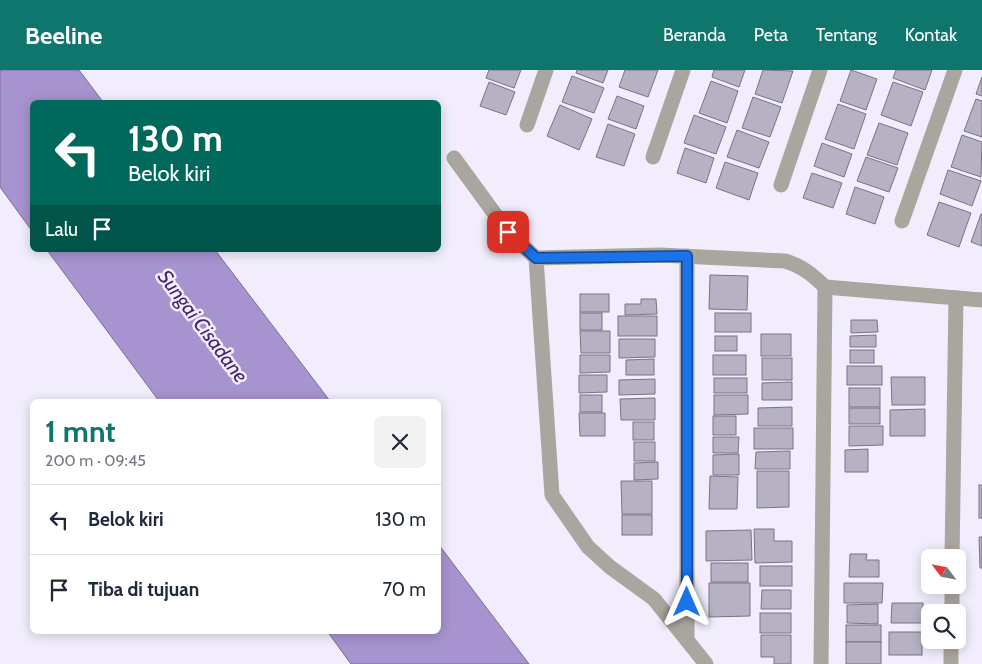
<!DOCTYPE html>
<html lang="id">
<meta charset="utf-8">
<style>
:root{--surface:#fff;--page:#f2f2f3;--text:#1f2937;--muted:#747a83;--line:#e0e1e3;--accent:#0f766e}
body{margin:0;font-family:Cabin,sans-serif;background:var(--page);color:var(--text);height:100vh;display:flex;flex-direction:column;font-size:19px;white-space:nowrap}
*{box-sizing:border-box;margin:0}
p{font-size:16px;color:var(--muted)}
.icon{flex:none;width:28px;height:28px;fill:none;stroke:currentColor;stroke-width:2;stroke-linecap:round;stroke-linejoin:round}
.map{position:relative;flex:1;overflow:hidden}
.drawer{position:absolute;left:30px;top:329px;width:411px;height:235px;display:flex;flex-direction:column;background:var(--surface);border-radius:8px;box-shadow:0 2px 12px #0003}
.drawer>*{flex:none}
.hud{position:absolute;left:30px;top:30px;width:411px;height:152px;border-radius:8px;box-shadow:0 2px 12px #0003;background:#00695c;color:#fff;overflow:hidden}
.needle{width:32px;rotate:302deg}
.buttons{position:absolute;left:921px;top:479px;display:grid;gap:10px}
.buttons a{display:grid;place-items:center;width:45px;height:45px;border-radius:8px;background:var(--surface);box-shadow:0 2px 12px #0003;font-size:25px}
.pin{position:absolute;display:grid;place-items:center;width:42px;height:42px;color:#fff;margin:-21px;border-radius:10px;box-shadow:0 2px 8px #0006}
.me{position:absolute;width:55px;margin:-28px;rotate:0deg;stroke-linejoin:round;filter:drop-shadow(0 0 4px #0008)}
.turn{display:flex;align-items:center;gap:18px;height:105px;padding:0 15px;font-size:22px}
.turn .icon{width:65px;height:65px;stroke-width:2.5}
.turn b{display:block;font-size:35px;line-height:42px}
.then{display:flex;align-items:center;height:48px;padding:0 15px;background:#0003;gap:10px;font-size:19px}
.round{display:grid;place-items:center;flex:none;width:52px;height:52px;border-radius:8px;background:var(--page)}
.overview{display:flex;align-items:center;justify-content:space-between;height:85px;padding:0 15px}
h1{font-size:30px;font-weight:700;line-height:38px;color:var(--accent)}
ul{padding:0;list-style:none}
li{display:flex;align-items:center;gap:15px;height:70px;padding:0 15px;border-top:1px solid var(--line)}
li div{flex:1}
li b{display:block;font-size:19px}
li em{font-style:normal}
header{display:flex;align-items:center;gap:30px;box-sizing:border-box;height:70px;padding:0 25px;background:var(--accent);color:#fff}
header strong{font-size:24px}
nav{display:flex;gap:28px;margin-inline-start:auto;font-size:18px}
.map>svg:first-child{display:block}
</style>
<header>
<strong>Beeline</strong>
<nav><a>Beranda</a><a>Peta</a><a>Tentang</a><a>Kontak</a></nav>
</header>
<div class="map">
<svg width="982" height="594" viewBox="0 0 982 594">
<rect width="100%" height="100%" fill="#f1edfc"/>
<g fill="#a693cf" stroke="#796b97">
<path d="M0,0H79L103,32H32V161L0,117Z"/>
<path d="M47,180H215L330,331H159Z"/>
<path d="M439,475L529,594H351L327,561H439Z"/>
</g>
<g fill="#b6b1c3" stroke="#797485">
<path d="M489,0H521L514,18L486,8Z"/>
<path d="M577,0H608L603,13L576,3Z"/>
<path d="M625,0H658L648,27L619,17Z"/>
<path d="M714,0H745L739,17L712,7Z"/>
<path d="M763,0L793,1L782,33L755,24Z"/>
<path d="M851,0L877,9L866,40L840,31Z"/>
<path d="M896,0H932L925,20L893,8Z"/>
<path d="M572,6L604,18L594,43L562,32Z"/>
<path d="M982,7V26L976,24Z"/>
<path d="M711,11L738,21L727,53L699,43Z"/>
<path d="M489,12L515,22L506,45L480,36Z"/>
<path d="M893,12L923,22L911,56L881,45Z"/>
<path d="M617,26L644,36L636,59L608,49Z"/>
<path d="M753,27L781,37L770,67L742,58Z"/>
<path d="M976,29L982,31V67L964,61Z"/>
<path d="M838,34L866,44L854,79L825,69Z"/>
<path d="M560,35L592,49L579,80L547,66Z"/>
<path d="M694,45L726,57L716,84L684,73Z"/>
<path d="M879,53L908,63L897,95L867,85Z"/>
<path d="M608,54L635,64L624,96L596,87Z"/>
<path d="M737,60L769,72L759,98L727,87Z"/>
<path d="M962,65L982,72L981,107L951,97Z"/>
<path d="M822,73L852,84L844,107L814,96Z"/>
<path d="M685,78L714,88L706,113L677,103Z"/>
<path d="M866,87L898,98L889,122L857,111Z"/>
<path d="M725,92L758,103L749,130L716,118Z"/>
<path d="M948,100L981,111L972,136L940,124Z"/>
<path d="M812,103L842,113L833,138L803,128Z"/>
<path d="M855,117L884,127L875,154L846,144Z"/>
<path d="M939,132L971,143L959,177L927,165Z"/>
<path d="M981,144H982V176L971,172Z"/>
<path d="M710,205L748,206L747,240L709,239Z"/>
<rect x="580" y="224" width="29" height="18"/>
<path d="M641,229H656L657,244L625,245V234H641Z"/>
<rect x="580" y="243" width="22" height="17"/>
<rect x="715" y="243" width="36" height="19"/>
<rect x="618" y="246" width="39" height="20"/>
<path d="M851,250H877L878,262L851,263Z"/>
<path d="M580,261H610V283H581Z"/>
<rect x="761" y="264" width="30" height="22"/>
<path d="M876,265V277H850V266Z"/>
<rect x="715" y="266" width="22" height="15"/>
<path d="M619,269H655V287L619,288Z"/>
<rect x="850" y="280" width="24" height="13"/>
<path d="M580,285H610V302L580,303Z"/>
<rect x="713" y="285" width="33" height="20"/>
<rect x="762" y="288" width="30" height="22"/>
<path d="M654,289V305H626V290Z"/>
<rect x="847" y="296" width="35" height="19"/>
<path d="M579,305H607V322L579,323Z"/>
<path d="M891,307H925V335H892Z"/>
<rect x="714" y="308" width="33" height="15"/>
<path d="M655,309V324L619,325V310Z"/>
<path d="M792,312V330H762V313Z"/>
<rect x="849" y="318" width="31" height="19"/>
<rect x="580" y="325" width="22" height="17"/>
<path d="M714,325H748V344L714,345Z"/>
<path d="M655,328V350H621L620,329Z"/>
<path d="M792,337V356H758V338Z"/>
<rect x="849" y="338" width="31" height="16"/>
<path d="M925,339V366H890V340Z"/>
<path d="M579,343H605V366H580Z"/>
<rect x="713" y="346" width="23" height="19"/>
<rect x="633" y="352" width="21" height="18"/>
<path d="M849,356H883V375L849,376Z"/>
<rect x="754" y="358" width="39" height="21"/>
<path d="M713,367H739L738,383H713Z"/>
<rect x="634" y="372" width="21" height="19"/>
<path d="M868,379V402H845V380Z"/>
<path d="M790,381V399H755L756,382Z"/>
<path d="M739,384V405H713V385Z"/>
<path d="M658,392V409L634,410V393Z"/>
<path d="M757,401H789V437L757,438Z"/>
<path d="M710,406L738,407L737,439H709Z"/>
<path d="M621,411H652V444H622Z"/>
<rect x="979" y="415" width="3" height="33"/>
<rect x="622" y="445" width="30" height="20"/>
<path d="M754,459H774V471H792V492L755,493Z"/>
<path d="M751,460L752,490L706,491V461Z"/>
<path d="M979,467H982V498H980Z"/>
<path d="M850,484H867L866,490H879V507H849Z"/>
<rect x="711" y="493" width="37" height="19"/>
<rect x="760" y="496" width="32" height="20"/>
<path d="M709,513H750V546L709,547Z"/>
<path d="M844,513H883L882,533H844Z"/>
<path d="M762,520H791V539H761Z"/>
<path d="M892,533H923V553H891Z"/>
<path d="M878,534V554L847,553V535Z"/>
<rect x="760" y="543" width="31" height="20"/>
<rect x="846" y="555" width="35" height="17"/>
<rect x="889" y="562" width="33" height="23"/>
<path d="M761,565H791V594H774V587H761Z"/>
<rect x="846" y="572" width="35" height="22"/>
</g>
<g fill="none" stroke-linecap="round" stroke-linejoin="round">
<g stroke="#aaa59e" stroke-width="15">
<path d="M527,55L546,0"/>
<path d="M653,87L683,0"/>
<path d="M454,88L508,162L536,188"/>
<path d="M781,115L820,0"/>
<path d="M902,151L955,0"/>
<path d="M687,186V570"/>
<path d="M952,488L956,228"/>
<path d="M952,542V515"/>
<path d="M706,594L654,529L610,497L588,477L552,425L536,188L660,185L785,191C802,196 813,205 825,217L982,230"/>
<path d="M821,594L825,217"/>
<path d="M951,594V570"/>
</g>
</g>
<g fill="none" stroke-linecap="round" stroke-linejoin="round">
<defs>
<path id="route" d="M508,162L536,188L687,186V532"/>
</defs>
<use href="#route" stroke="#114b97" stroke-width="12"/>
<use href="#route" stroke="#1a73e8" stroke-width="9"/>
</g>
<g text-anchor="middle" dominant-baseline="central" stroke-width="5" stroke-linejoin="round" paint-order="stroke">
<g font-size="20" font-style="italic" fill="#41256c" stroke="#f1edfc">
<text transform="translate(203 256) rotate(53)">Sungai Cisadane</text>
</g>
</g>
</svg>
<div class="buttons">
<a><svg class="needle" viewBox="-14 -14 28 28"><path d="M0-13l5 13h-10z" fill="#e53935"/><path d="M0 13l5-13h-10z" fill="#747a83"/></svg></a>
<a><svg class="icon" aria-label="search" viewBox="0 0 24 24"><circle cx="10" cy="10" r="6"/><path d="M15 15l6 6"/></svg></a>
</div>
<div class="pin" style="left:508px;top:162px;background:#d93025"><svg class="icon" aria-label="arrive" viewBox="0 0 24 24"><path d="M6 21V4h12l-3 4 3 4H6"/></svg></div>
<svg class="me" style="left:687px;top:532px" viewBox="-20 -20 40 40"><path d="M0-17L14 15 0 8-14 15z" fill="#1a73e8" stroke="#fff" stroke-width="4"/></svg>
<div class="hud">
<div class="turn"><svg class="icon" aria-label="left" viewBox="0 0 24 24"><path d="M17 20v-9H6M10 6l-5 5 5 5"/></svg><div><b>130 m</b>Belok kiri</div></div>
<div class="then">Lalu<svg class="icon" aria-label="arrive" viewBox="0 0 24 24"><path d="M6 21V4h12l-3 4 3 4H6"/></svg></div>
</div>
<section class="drawer">
<div class="overview"><div><h1>1 mnt</h1><p>200 m · 09:45</p></div><a class="round"><svg class="icon" aria-label="close" viewBox="0 0 24 24"><path d="M6 6l12 12M18 6L6 18"/></svg></a></div>
<ul>
<li><svg class="icon" aria-label="left" viewBox="0 0 24 24"><path d="M17 20v-9H6M10 6l-5 5 5 5"/></svg><div><b>Belok kiri</b></div><em>130 m</em></li>
<li><svg class="icon" aria-label="arrive" viewBox="0 0 24 24"><path d="M6 21V4h12l-3 4 3 4H6"/></svg><div><b>Tiba di tujuan</b></div><em>70 m</em></li>
</ul>
</section>
</div>
